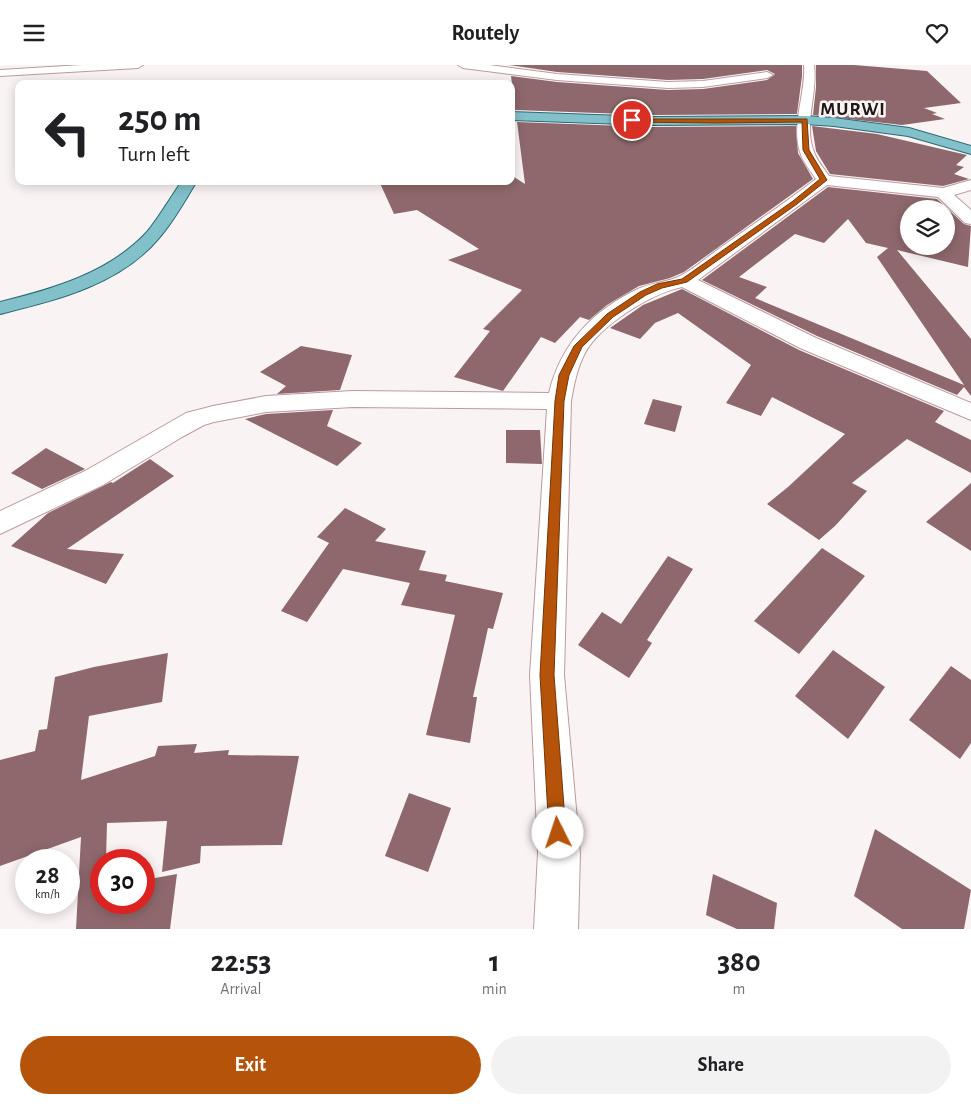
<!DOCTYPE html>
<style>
:root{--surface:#fff;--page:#f2f2f2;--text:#202124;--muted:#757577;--accent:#b45309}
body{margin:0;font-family:"Alegreya Sans",sans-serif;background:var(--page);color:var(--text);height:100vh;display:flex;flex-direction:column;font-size:19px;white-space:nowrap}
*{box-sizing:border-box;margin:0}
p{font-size:16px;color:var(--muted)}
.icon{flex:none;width:28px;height:28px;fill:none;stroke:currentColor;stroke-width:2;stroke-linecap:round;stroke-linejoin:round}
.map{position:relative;height:864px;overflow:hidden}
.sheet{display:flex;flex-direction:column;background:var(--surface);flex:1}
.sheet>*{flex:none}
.top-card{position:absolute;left:15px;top:15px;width:500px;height:105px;border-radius:10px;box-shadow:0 2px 12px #0003;background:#fff;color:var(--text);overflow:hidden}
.tools{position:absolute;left:900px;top:135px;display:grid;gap:10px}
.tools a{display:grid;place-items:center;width:55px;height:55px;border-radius:50%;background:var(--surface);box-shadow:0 2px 12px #0003;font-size:25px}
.speed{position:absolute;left:15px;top:784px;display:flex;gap:10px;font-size:25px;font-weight:700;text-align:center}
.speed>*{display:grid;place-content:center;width:65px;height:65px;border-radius:50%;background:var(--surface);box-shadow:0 2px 12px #0003;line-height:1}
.speed small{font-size:12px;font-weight:400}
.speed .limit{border:8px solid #d22;background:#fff;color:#111}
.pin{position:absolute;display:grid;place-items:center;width:42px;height:42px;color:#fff;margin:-21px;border:2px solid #fff;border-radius:50%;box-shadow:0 1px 5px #0007}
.me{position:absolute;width:55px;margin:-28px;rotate:356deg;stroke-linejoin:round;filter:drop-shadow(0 0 4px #0008)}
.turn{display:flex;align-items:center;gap:18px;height:105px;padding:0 20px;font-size:22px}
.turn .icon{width:65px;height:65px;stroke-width:2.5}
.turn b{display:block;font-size:35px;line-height:42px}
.eta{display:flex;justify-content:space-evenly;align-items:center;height:85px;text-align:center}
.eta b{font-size:30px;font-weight:600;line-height:35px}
.primary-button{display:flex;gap:10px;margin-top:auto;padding:10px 20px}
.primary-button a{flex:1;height:58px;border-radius:30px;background:var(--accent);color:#fff;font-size:20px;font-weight:600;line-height:58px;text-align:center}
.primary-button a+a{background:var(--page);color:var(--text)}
header{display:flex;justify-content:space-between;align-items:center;height:65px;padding:0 20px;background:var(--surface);font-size:22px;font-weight:600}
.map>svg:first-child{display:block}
</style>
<header><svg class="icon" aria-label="menu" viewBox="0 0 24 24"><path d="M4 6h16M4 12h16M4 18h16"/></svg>Routely<svg class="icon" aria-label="heart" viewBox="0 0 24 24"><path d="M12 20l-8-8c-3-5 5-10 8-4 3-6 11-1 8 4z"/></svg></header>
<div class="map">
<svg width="971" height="864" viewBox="0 0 971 864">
<rect width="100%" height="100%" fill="#faf3f4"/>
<g fill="#8e686c" fill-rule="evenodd">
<path d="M509,0H802V11L797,49L652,50L515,45L511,11L557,17L668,25L703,24L767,15L775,9L767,5L703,14L668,15L557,7Z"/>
<path d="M816,0H854L927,6L961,38L924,43L937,48L932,49L945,54L902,60L813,50L816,22Z"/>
<path d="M517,57L652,62L796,61L798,88L813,114L684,207L670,213L639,221L607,240L589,255L580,252L555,278L541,272L503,326L454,312L490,266L483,264L522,225L448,195L479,184L417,145L394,149L379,116H511V110L525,119Z"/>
<path d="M812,61L877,69L967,90L956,100L964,102L954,109L969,114L943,121L830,109L816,86Z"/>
<path d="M828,122L937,134L964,159L971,161L968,202L897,185L971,274V331L964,322L957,330L817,271L702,215ZM909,144H946V181H909ZM848,154L866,178L888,183L877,192L964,320L755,233L767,222L739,212L795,169L824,178Z"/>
<path d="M682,224L799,285L944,346L935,357L971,375V408L907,374L852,418L867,426L835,461L819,475L767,439L788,422L845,369L772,332L761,351L726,338L751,300L678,248L655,258L640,274L610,263L643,240Z"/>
<path d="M301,281L352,290L340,325L277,329L286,321L260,307Z"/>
<path d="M653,334L682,341L675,367L644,359Z"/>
<path d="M333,345L327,361L362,378L337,401L245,354L266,349Z"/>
<path d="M506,365H540L542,399L506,398Z"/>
<path d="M46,383L85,404L42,424L11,408Z"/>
<path d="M150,394L174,411L67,484L124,489L106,519L11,481L48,448L111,417L113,418Z"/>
<path d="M971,418V486L926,457Z"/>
<path d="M345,443L386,464L375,476L426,486L419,505L447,510L445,516L503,528L493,564L488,563L473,632H477L470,678L426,670L455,550L401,540L410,518L343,504L307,557L281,546L329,478L317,472Z"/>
<path d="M822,483L865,511L799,589L754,556Z"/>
<path d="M668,491L693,504L647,575L652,578L629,613L578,580L602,547L621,559Z"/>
<path d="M833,585L885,622L848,674L795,631Z"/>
<path d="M168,588L162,637L89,651L81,715L155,691L158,681L197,679L194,688L229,685L228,690L299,691L282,780L201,781L200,798L162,807L167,756L107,758L106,795H101V838H144V815L177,809L170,864H76L81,772L0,801V695L35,686L39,665L47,664L55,612L94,602Z"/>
<path d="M951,601L971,615V678L960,694L909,655Z"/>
<path d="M409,728L451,743L428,807L385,791Z"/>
<path d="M875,764L971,825L964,864H902L854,831Z"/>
<path d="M713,809L777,838L774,864H737L706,850Z"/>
</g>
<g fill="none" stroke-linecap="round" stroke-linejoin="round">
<defs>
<g id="minor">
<path d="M82,0H143L138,3L0,11V5Z"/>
<path d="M458,0H489L557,9L668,17L703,16L767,7L773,10L767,13L703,22L668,23L557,15L463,3Z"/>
<path d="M804,0H814C818,28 803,60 814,87C817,96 824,103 829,111L943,123L971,115V125L954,130L971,145V159L965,158L938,132L827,120L698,215L816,273L971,338V355L800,283L682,222C652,228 600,260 585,288C577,303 574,320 571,336L564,610L580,788L578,864H534L538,788L530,610L547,344L353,342L266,347L214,357L204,360L182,372L103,420L0,469V446L85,406L186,348L213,341L266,331L353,326L549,328C561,278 593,245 640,223C653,218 668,217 680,211C694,204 707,192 720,183C752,160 785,138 816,114C810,105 803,97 800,87C791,59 806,28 804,0Z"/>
</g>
<g id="major">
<path d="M511,47L652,52L805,51L834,53L909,63L971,81V89L908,71L834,61L805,59L652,60L511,55Z"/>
<path d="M182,116H197C185,135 174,156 159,173C120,220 56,235 0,249V237C53,224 109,208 147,167C160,151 170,133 182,116Z"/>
</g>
</defs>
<use href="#minor" stroke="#bb9b9f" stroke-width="2"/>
<use href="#major" stroke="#296a75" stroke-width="2"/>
<use href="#minor" fill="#fff" fill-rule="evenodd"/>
<use href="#major" fill="#82c1ca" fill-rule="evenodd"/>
</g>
<path fill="#b45309" stroke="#753606" d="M630,54H807L809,85L827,115L797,139L687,217L662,223L646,230L613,252L582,282L569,310L564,336L554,610L566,768L564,774L558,777L552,774L549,768L540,610L555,336L559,310L574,281L607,249L640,227L657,219L682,214L793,136L820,114L803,85L802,57L715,58L632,57Z"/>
<g text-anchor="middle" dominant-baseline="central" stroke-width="5" stroke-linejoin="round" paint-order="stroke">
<g font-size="19" font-weight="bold" letter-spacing="1" fill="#211617" stroke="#faf3f4">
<text x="853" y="44">MURWI</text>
</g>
</g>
</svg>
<div class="tools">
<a><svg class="icon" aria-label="layers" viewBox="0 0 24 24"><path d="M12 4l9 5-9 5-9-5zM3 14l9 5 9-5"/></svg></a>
</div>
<div class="speed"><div>28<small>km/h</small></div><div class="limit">30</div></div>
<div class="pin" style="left:632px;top:55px;background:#d93025"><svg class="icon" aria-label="arrive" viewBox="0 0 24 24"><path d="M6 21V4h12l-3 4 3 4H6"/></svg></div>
<svg class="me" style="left:558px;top:768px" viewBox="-20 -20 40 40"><circle r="19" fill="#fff"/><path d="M0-13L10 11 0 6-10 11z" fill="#b45309"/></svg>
<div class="top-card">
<div class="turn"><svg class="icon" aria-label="left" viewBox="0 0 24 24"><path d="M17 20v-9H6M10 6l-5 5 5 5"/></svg><div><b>250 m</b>Turn left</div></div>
</div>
</div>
<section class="sheet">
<div class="eta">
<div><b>22:53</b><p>Arrival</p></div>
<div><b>1</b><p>min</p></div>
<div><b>380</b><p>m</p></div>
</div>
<div class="primary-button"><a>Exit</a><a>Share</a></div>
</section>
